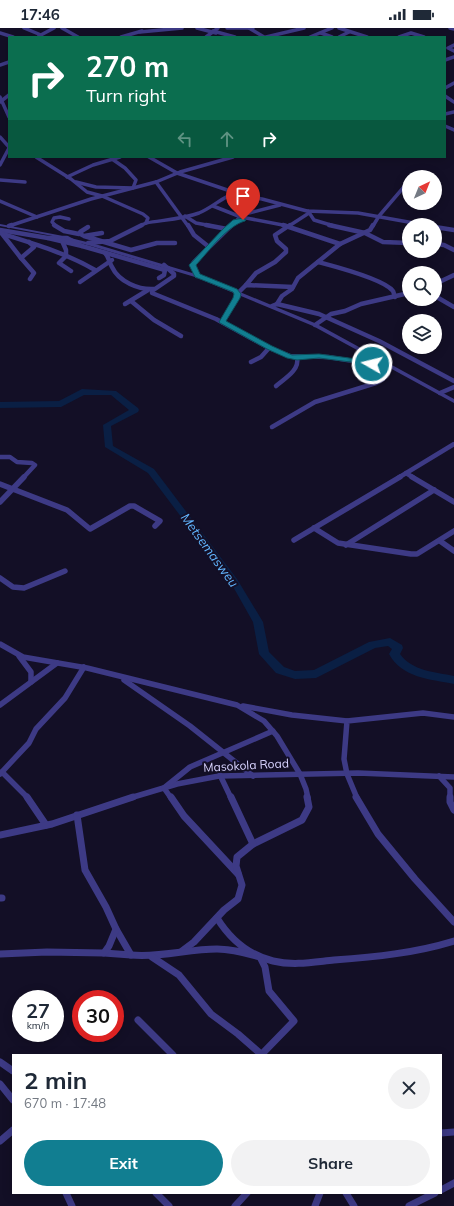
<!DOCTYPE html>
<meta charset="utf-8">
<style>
:root{--surface:#fff;--page:#f2f2f3;--text:#1f2937;--muted:#747a83;--accent:#117e91}
body{margin:0;font-family:Mulish,sans-serif;background:var(--page);color:var(--text);height:100vh;display:flex;flex-direction:column;font-size:15px;white-space:nowrap}
*{box-sizing:border-box;margin:0}
p{font-size:13px;color:var(--muted)}
.icon{flex:none;width:22px;height:22px;fill:none;stroke:currentColor;stroke-width:2;stroke-linecap:round;stroke-linejoin:round}
.map{position:relative;flex:1;overflow:hidden}
.sheet{position:absolute;left:12px;top:1026px;width:430px;height:140px;display:flex;flex-direction:column;background:var(--surface);border-radius:0px;box-shadow:0 2px 10px #0003}
.sheet>*{flex:none}
.hud{position:absolute;left:8px;top:8px;width:438px;height:122px;border-radius:0px;box-shadow:0 2px 10px #0003;background:#0b6e4f;color:#fff;overflow:hidden}
.needle{width:26px;rotate:43deg}
.fabs{position:absolute;left:402px;top:142px;display:grid;gap:8px}
.fabs a{display:grid;place-items:center;width:40px;height:40px;border-radius:50%;background:var(--surface);box-shadow:0 2px 10px #0003;font-size:20px}
.speed{position:absolute;left:12px;top:962px;display:flex;gap:8px;font-size:20px;font-weight:700;text-align:center}
.speed>*{display:grid;place-content:center;width:52px;height:52px;border-radius:50%;background:var(--surface);box-shadow:0 2px 10px #0003;line-height:1}
.speed small{font-size:10px;font-weight:400}
.speed .limit{border:6px solid #d22;background:#fff;color:#111}
.pin{position:absolute;display:grid;place-items:center;width:34px;height:34px;color:#fff;margin:-41px -17px;border-radius:50% 50% 50% 0;rotate:-45deg;box-shadow:0 0 4px #0007}
.pin .icon{rotate:45deg}
.me{position:absolute;width:44px;margin:-22px;rotate:278deg;stroke-linejoin:round;filter:drop-shadow(0 0 3px #0008)}
.turn{display:flex;align-items:center;gap:14px;height:84px;padding:0 12px;font-size:18px}
.turn .icon{width:52px;height:52px;stroke-width:2.5}
.turn b{display:block;font-size:28px;line-height:34px}
.lanes{display:flex;align-items:center;height:38px;padding:0 12px;background:#0003;justify-content:center;gap:20px;direction:ltr}
.lanes .off{opacity:.35}
.round{display:grid;place-items:center;flex:none;width:42px;height:42px;border-radius:21px;background:var(--page)}
.headline{display:flex;align-items:center;justify-content:space-between;height:68px;padding:0 12px}
h1{font-size:24px;font-weight:700;line-height:30px}
.action{display:flex;gap:8px;margin-top:auto;padding:8px 12px}
.action a{flex:1;height:46px;border-radius:24px;background:var(--accent);color:#fff;font-size:16px;font-weight:700;line-height:46px;text-align:center}
.action a+a{background:var(--page);color:var(--text)}
.status{display:flex;justify-content:space-between;align-items:center;height:28px;padding:0 20px;background:var(--surface);direction:ltr}
.status svg{height:11px;fill:currentColor}
.map>svg:first-child{display:block}
</style>
<div class="status"><b>17:46</b><svg viewBox="0 0 49 12"><path d="M0 12V9h3v3zM5 12V6h3v6zM10 12V3h3v9zM15 12V0h3v12zM26 1h20v11H26zM47 4h2v5h-2z"/></svg></div>
<div class="map">
<svg width="454" height="1178" viewBox="0 0 454 1178">
<rect width="100%" height="100%" fill="#130f26"/>
<g fill="none" stroke-linecap="round" stroke-linejoin="round">
<path fill="#0a1f44" fill-rule="evenodd" d="M82,361L116,363L138,380L139,382L138,384L111,398L113,418L154,441L237,551L263,594L269,624L284,639L295,643L314,642L369,614L390,610L402,617L403,620L400,626C412,643 435,644 454,648V656C430,651 402,650 389,626L392,621L388,618L375,620L316,650L295,651L276,645L259,626L253,594L231,555L148,445L105,419L103,397L129,382L111,367H84L61,379L0,380V374L59,373Z"/>
<g stroke="#3d3a85" stroke-width="3.5">
<path d="M24,0L41,7"/>
<path d="M62,0L78,9"/>
<path d="M197,0L216,5"/>
<path d="M227,0H253"/>
<path d="M249,0L264,9"/>
<path d="M339,0L367,9"/>
<path d="M450,0L454,1"/>
<path d="M213,3L235,9"/>
<path d="M140,4L182,0"/>
<path d="M0,5L13,9"/>
<path d="M321,5L332,9"/>
<path d="M39,8L54,0"/>
<path d="M121,9L142,3"/>
<path d="M206,9L218,0"/>
<path d="M266,9L304,0"/>
<path d="M310,9L332,0"/>
<path d="M339,9L349,4"/>
<path d="M399,9L411,5L424,9"/>
<path d="M454,17L448,20L454,23"/>
<path d="M445,32L454,29"/>
<path d="M0,37L9,34"/>
<path d="M445,60L454,55"/>
<path d="M445,68L454,74"/>
<path d="M0,69L9,89"/>
<path d="M0,74L9,67"/>
<path d="M445,86L454,84"/>
<path d="M445,98L454,102"/>
<path d="M0,109L9,119"/>
<path d="M36,129L71,151L87,164L102,168L143,186L148,190L146,195"/>
<path d="M149,129L177,145L248,169L262,171L307,183L358,185L425,197"/>
<path d="M0,137L9,120"/>
<path d="M67,149L93,137L120,129"/>
<path d="M0,152L25,154"/>
<path d="M76,154L96,159L133,160L136,152L125,140L112,131"/>
<path d="M156,154L188,198"/>
<path d="M0,173L37,189"/>
<path d="M213,178L241,189L288,198"/>
<path d="M308,183L314,192L334,198"/>
<path d="M245,186L280,177"/>
<path d="M185,188L196,195L212,198"/>
<path d="M9,198L91,171L156,154L180,144L233,129"/>
<path d="M56,198L52,194L54,190L60,189L69,191"/>
<path d="M140,198L146,195C163,192 183,191 199,185C213,179 221,170 235,165"/>
<path d="M231,198L259,170"/>
<path d="M289,198L309,185"/>
<path d="M373,198L379,188L409,153"/>
</g>
<g stroke="#3d3a85" stroke-width="4.5">
<path d="M54,197L64,203L79,206"/>
<path d="M188,197L194,207L209,219"/>
<path d="M206,197L227,201"/>
<path d="M283,197L340,216"/>
<path d="M329,197L365,205L383,214L409,215"/>
<path d="M9,198L12,197"/>
<path d="M435,199L454,202"/>
<path d="M0,202L48,210"/>
<path d="M0,205C32,215 66,225 95,242"/>
<path d="M102,205L84,208L131,222L157,215H175"/>
<path d="M3,207L21,230"/>
<path d="M82,207L80,204L88,199"/>
<path d="M48,210H67L82,218Z"/>
<path d="M29,214L34,219L21,230L34,245L30,251"/>
<path d="M63,215L66,222V228L59,235L71,243"/>
<path d="M88,215L110,213L142,197"/>
<path d="M435,216L444,217L454,222"/>
<path d="M82,218L165,242L168,240"/>
<path d="M105,225C109,229 109,234 112,239C119,254 139,262 154,261"/>
<path d="M318,234C333,238 384,251 393,263C394,265 394,267 395,269"/>
<path d="M164,237L174,246V248L152,263V265L216,291L269,320L290,328L328,329L372,336L384,340"/>
<path d="M197,248L192,237L194,234L232,197"/>
<path d="M159,250L164,247L165,242"/>
<path d="M80,254L112,232"/>
<path d="M435,256L454,247"/>
<path d="M246,257L256,245L275,234L286,224V221L277,213L275,207L290,197"/>
<path d="M239,264L246,257L293,259"/>
<path d="M435,268L454,279"/>
<path d="M131,273L154,292L181,308"/>
<path d="M125,276L148,262"/>
<path d="M277,276L282,268L292,261L298,250L340,216L370,202L373,197"/>
<path d="M272,278L277,276L319,286L379,313L454,353"/>
<path d="M222,294L238,268L235,263"/>
<path d="M315,297L331,286L345,283L361,276L409,265"/>
<path d="M251,334L261,329L269,320"/>
<path d="M276,358C284,351 300,342 297,330"/>
<path d="M440,365L454,359"/>
<path d="M272,399L315,374L376,355L383,351L387,346L383,338"/>
<path d="M0,429H10L17,434L32,435L35,437L23,450"/>
<path d="M406,445L414,450"/>
<path d="M398,450L454,416"/>
</g>
<g stroke="#3d3a85" stroke-width="5.5">
<path d="M412,449L454,474"/>
<path d="M0,456L67,482L90,501L130,478H134L160,493L155,498"/>
<path d="M0,474L24,449"/>
<path d="M314,500L338,515L411,526H417L454,503"/>
<path d="M294,512L400,449"/>
<path d="M440,513L454,523"/>
<path d="M346,517L434,462"/>
<path d="M0,550L13,559L24,560L65,543"/>
<path d="M0,616L23,629L87,640L237,677L264,693L277,708L300,746L306,761L308,770"/>
<path d="M19,628L31,644V654"/>
<path d="M124,652L190,698L253,748"/>
<path d="M0,677L57,635"/>
<path d="M243,678L292,687L347,693"/>
<path d="M2,744L28,770"/>
<path d="M0,746L29,715L36,701L65,670L84,639"/>
<path d="M220,747L231,770"/>
<path d="M439,748L450,760V770"/>
<path d="M130,770L177,756L219,748L358,745L454,749"/>
<path d="M171,770L164,760L190,739L273,703"/>
<path d="M357,770L347,746L344,731L347,693L423,685L454,689"/>
</g>
<g stroke="#3d3a85" stroke-width="7">
<path d="M27,769L46,797"/>
<path d="M171,769L184,788L238,846"/>
<path d="M356,769L378,806L415,851L454,894"/>
<path d="M450,769V774L454,782"/>
<path d="M0,807L52,796L133,769"/>
<path d="M253,816L302,792L309,779L307,769"/>
<path d="M0,870H2"/>
<path d="M217,890C230,911 249,927 273,933C294,938 314,934 334,932C375,929 415,925 454,913"/>
<path d="M182,923L194,914L224,882L238,871L242,857L236,838L237,829L253,816L231,769"/>
<path d="M104,925L131,927L116,901"/>
<path d="M0,926L47,924L104,925L109,918L116,901L106,879L85,842L77,787"/>
<path d="M131,927C160,930 188,921 217,921C232,921 246,925 260,929L265,939L269,963L294,993L261,1027"/>
<path d="M152,929L179,947L211,986L238,1006L262,1027"/>
<path d="M138,992L173,1027"/>
<path d="M0,1034L13,1043"/>
<path d="M0,1056L13,1072"/>
<path d="M441,1105L454,1104"/>
<path d="M0,1113L13,1102"/>
<path d="M441,1162L454,1155"/>
<path d="M66,1165L72,1178"/>
<path d="M156,1165L169,1178"/>
<path d="M346,1165L354,1178"/>
<path d="M235,1178L247,1165"/>
<path d="M315,1178L320,1165"/>
<path d="M409,1178L435,1165"/>
</g>
<path fill="#3d3a85" fill-rule="evenodd" d="M0,196L58,207L95,216L199,247L317,296L454,371V375L313,298L195,249L91,218L58,209L0,198Z"/>
</g>
<path fill="#117e91" stroke="#0b525e" d="M243,190L246,192L245,193C227,198 209,223 196,237L200,246L237,261L241,266L240,270L226,293L272,318L292,327L319,326L372,333L376,336L374,337L319,330L297,332L287,330L267,321L220,295L219,294L233,270L234,266L233,264L195,249L189,237L224,200L233,192Z"/>
<g text-anchor="middle" dominant-baseline="central" stroke-width="4" stroke-linejoin="round" paint-order="stroke">
<g font-size="12" fill="#d9d4ff" stroke="#130f26">
<text transform="translate(246 737) rotate(-3)">Masokola Road</text>
</g>
<g font-size="13" font-style="italic" fill="#62b6ff" stroke="#130f26">
<text transform="translate(210 522) rotate(54)">Metsemasweu</text>
</g>
</g>
</svg>
<div class="fabs">
<a><svg class="needle" viewBox="-14 -14 28 28"><path d="M0-13l5 13h-10z" fill="#e53935"/><path d="M0 13l5-13h-10z" fill="#747a83"/></svg></a>
<a><svg class="icon" aria-label="sound" viewBox="0 0 24 24"><path d="M4 9h4l5-4v14l-5-4H4zM17 9q2 3 0 6"/></svg></a>
<a><svg class="icon" aria-label="search" viewBox="0 0 24 24"><circle cx="10" cy="10" r="6"/><path d="M15 15l6 6"/></svg></a>
<a><svg class="icon" aria-label="layers" viewBox="0 0 24 24"><path d="M12 4l9 5-9 5-9-5zM3 14l9 5 9-5"/></svg></a>
</div>
<div class="speed"><div>27<small>km/h</small></div><div class="limit">30</div></div>
<div class="pin" style="left:243px;top:192px;background:#d93025"><svg class="icon" aria-label="arrive" viewBox="0 0 24 24"><path d="M6 21V4h12l-3 4 3 4H6"/></svg></div>
<svg class="me" style="left:372px;top:336px" viewBox="-20 -20 40 40"><circle r="17" fill="#117e91" stroke="#fff" stroke-width="3"/><path d="M0-11L8 9 0 5-8 9z" fill="#fff"/></svg>
<div class="hud">
<div class="turn"><svg class="icon" aria-label="right" viewBox="0 0 24 24"><path d="M7 20v-9h11M14 6l5 5-5 5"/></svg><div><b>270 m</b>Turn right</div></div>
<div class="lanes"><svg class="icon off" aria-label="left" viewBox="0 0 24 24"><path d="M17 20v-9H6M10 6l-5 5 5 5"/></svg><svg class="icon off" aria-label="ahead" viewBox="0 0 24 24"><path d="M12 20V5M6 11l6-6 6 6"/></svg><svg class="icon" aria-label="right" viewBox="0 0 24 24"><path d="M7 20v-9h11M14 6l5 5-5 5"/></svg></div>
</div>
<section class="sheet">
<div class="headline"><div><h1>2 min</h1><p>670 m · 17:48</p></div><a class="round"><svg class="icon" aria-label="close" viewBox="0 0 24 24"><path d="M6 6l12 12M18 6L6 18"/></svg></a></div>
<div class="action"><a>Exit</a><a>Share</a></div>
</section>
</div>
